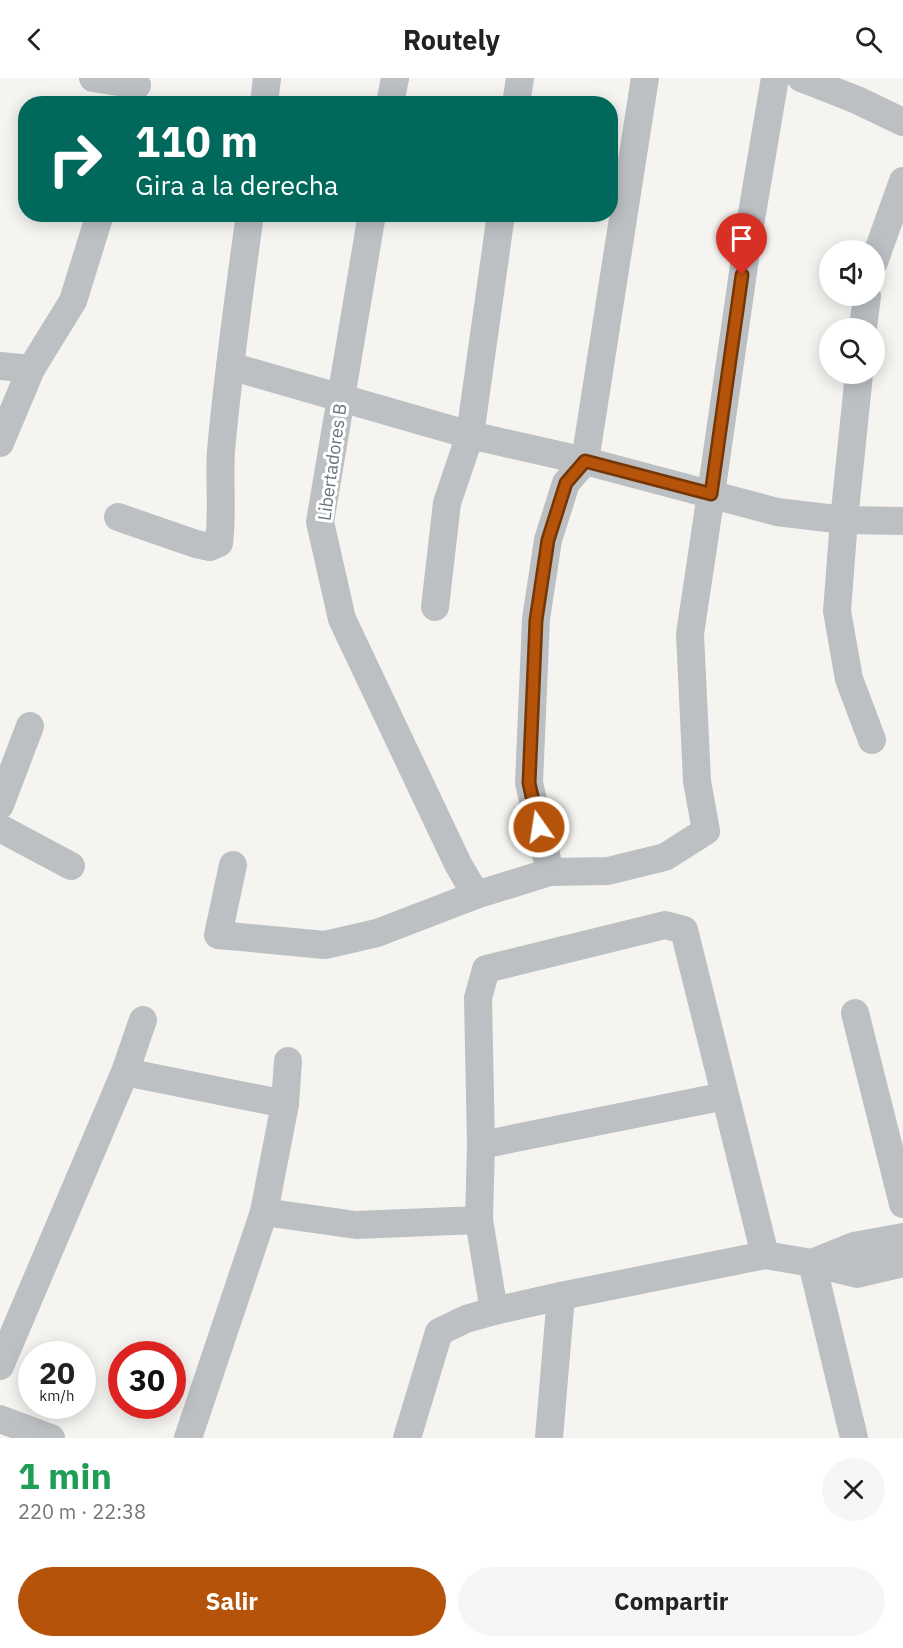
<!DOCTYPE html>
<html lang="es">
<meta charset="utf-8">
<style>
:root{--surface:#fff;--page:#f6f6f6;--text:#222;--muted:#767676;--accent:#b45309}
body{margin:0;font-family:"IBM Plex Sans",sans-serif;background:var(--page);color:var(--text);height:100vh;display:flex;flex-direction:column;font-size:22px;white-space:nowrap}
*{box-sizing:border-box;margin:0}
p{font-size:20px;color:var(--muted)}
.icon{flex:none;width:33px;height:33px;fill:none;stroke:currentColor;stroke-width:2;stroke-linecap:round;stroke-linejoin:round}
.map{position:relative;height:1360px;overflow:hidden}
.details{display:flex;flex-direction:column;background:var(--surface);flex:1}
.details>*{flex:none}
.hud{position:absolute;left:18px;top:18px;width:600px;height:126px;border-radius:24px;box-shadow:0 3px 15px #0003;background:#00695c;color:#fff;overflow:hidden}
.tools{position:absolute;left:819px;top:162px;display:grid;gap:12px}
.tools a{display:grid;place-items:center;width:66px;height:66px;border-radius:50%;background:var(--surface);box-shadow:0 3px 15px #0003;font-size:30px}
.speed{position:absolute;left:18px;top:1263px;display:flex;gap:12px;font-size:30px;font-weight:700;text-align:center}
.speed>*{display:grid;place-content:center;width:78px;height:78px;border-radius:50%;background:var(--surface);box-shadow:0 3px 15px #0003;line-height:1}
.speed small{font-size:15px;font-weight:400}
.speed .limit{border:9px solid #d22;background:#fff;color:#111}
.pin{position:absolute;display:grid;place-items:center;width:51px;height:51px;color:#fff;margin:-62px -26px;border-radius:50% 50% 50% 0;rotate:-45deg;box-shadow:0 0 6px #0007}
.pin .icon{rotate:45deg}
.me{position:absolute;width:66px;margin:-33px;rotate:347deg;stroke-linejoin:round;filter:drop-shadow(0 0 4px #0008)}
.turn{display:flex;align-items:center;gap:21px;height:126px;padding:0 18px;font-size:27px}
.turn .icon{width:78px;height:78px;stroke-width:2.5}
.turn b{display:block;font-size:42px;line-height:51px}
.round{display:grid;place-items:center;flex:none;width:63px;height:63px;border-radius:32px;background:var(--page)}
.headline{display:flex;align-items:center;justify-content:space-between;height:102px;padding:0 18px}
h1{font-size:36px;font-weight:700;line-height:45px;color:#1e9e55}
.button{display:flex;gap:12px;margin-top:auto;padding:12px 18px}
.button a{flex:1;height:69px;border-radius:36px;background:var(--accent);color:#fff;font-size:24px;font-weight:700;line-height:69px;text-align:center}
.button a+a{background:var(--page);color:var(--text)}
header{display:flex;justify-content:space-between;align-items:center;height:78px;padding:0 18px;background:var(--surface);font-size:27px;font-weight:700}
.map>svg:first-child{display:block}
</style>
<header><svg class="icon" aria-label="back" viewBox="0 0 24 24"><path d="M15 5l-7 7 7 7"/></svg>Routely<svg class="icon" aria-label="search" viewBox="0 0 24 24"><circle cx="10" cy="10" r="6"/><path d="M15 15l6 6"/></svg></header>
<div class="map">
<svg width="903" height="1360" viewBox="0 0 903 1360">
<rect width="100%" height="100%" fill="#f5f4f1"/>
<g fill="none" stroke-linecap="round" stroke-linejoin="round">
<g stroke="#bcc0c3" stroke-width="28">
<path d="M93,0L137,7"/>
<path d="M801,0L857,22L903,44"/>
<path d="M264,26L267,0"/>
<path d="M390,26L395,0"/>
<path d="M516,26L520,0"/>
<path d="M372,136L320,444L342,541L458,786L476,817"/>
<path d="M874,184L903,103"/>
<path d="M863,250L867,218"/>
<path d="M0,288L31,291"/>
<path d="M230,288L470,357L585,383L777,434L844,442L903,443"/>
<path d="M859,296L844,442L837,533L849,601L872,662"/>
<path d="M0,365L31,291L73,223L100,136"/>
<path d="M118,439L196,466L210,469L219,465C223,433 219,404 221,373C228,294 239,215 250,136"/>
<path d="M435,529L447,425L470,357L501,136"/>
<path d="M0,727L30,648"/>
<path d="M0,750L71,788"/>
<path d="M233,787L218,857L325,867L377,855L476,817L550,794L608,793L665,779L706,753L697,703L690,556L711,416L749,153L775,0"/>
<path d="M550,794L529,705L536,541L548,462L566,405L585,383L645,0"/>
<path d="M855,935L903,1126"/>
<path d="M125,994L285,1026"/>
<path d="M481,1067L725,1018"/>
<path d="M264,1134L356,1147L479,1142"/>
<path d="M812,1185L854,1360"/>
<path d="M812,1185L854,1168L903,1159"/>
<path d="M494,1233L479,1142L481,1067L478,920L486,891L665,847L684,852L765,1177"/>
<path d="M0,1288L125,994L143,942"/>
<path d="M0,1341L51,1360"/>
<path d="M188,1360L264,1134L285,1026L288,983"/>
<path d="M407,1360L439,1254L466,1241L494,1233L561,1218L765,1177L812,1185L857,1196L903,1185"/>
<path d="M549,1360L561,1218"/>
</g>
</g>
<g fill="none" stroke-linecap="round" stroke-linejoin="round">
<defs>
<path id="route" d="M539,749L529,705L536,542L548,462L566,405L585,383L711,416L742,197"/>
</defs>
<use href="#route" stroke="#753606" stroke-width="15"/>
<use href="#route" stroke="#b45309" stroke-width="10"/>
</g>
<g text-anchor="middle" dominant-baseline="central" stroke-width="6" stroke-linejoin="round" paint-order="stroke">
<g font-size="18" fill="#67767f" stroke="#fff">
<text transform="translate(332 384) rotate(-82)">Libertadores B</text>
</g>
</g>
</svg>
<div class="tools">
<a><svg class="icon" aria-label="sound" viewBox="0 0 24 24"><path d="M4 9h4l5-4v14l-5-4H4zM17 9q2 3 0 6"/></svg></a>
<a><svg class="icon" aria-label="search" viewBox="0 0 24 24"><circle cx="10" cy="10" r="6"/><path d="M15 15l6 6"/></svg></a>
</div>
<div class="speed"><div>20<small>km/h</small></div><div class="limit">30</div></div>
<div class="pin" style="left:742px;top:197px;background:#d93025"><svg class="icon" aria-label="arrive" viewBox="0 0 24 24"><path d="M6 21V4h12l-3 4 3 4H6"/></svg></div>
<svg class="me" style="left:539px;top:749px" viewBox="-20 -20 40 40"><circle r="17" fill="#b45309" stroke="#fff" stroke-width="3"/><path d="M0-11L8 9 0 5-8 9z" fill="#fff"/></svg>
<div class="hud">
<div class="turn"><svg class="icon" aria-label="right" viewBox="0 0 24 24"><path d="M7 20v-9h11M14 6l5 5-5 5"/></svg><div><b>110 m</b>Gira a la derecha</div></div>
</div>
</div>
<section class="details">
<div class="headline"><div><h1>1 min</h1><p>220 m · 22:38</p></div><a class="round"><svg class="icon" aria-label="close" viewBox="0 0 24 24"><path d="M6 6l12 12M18 6L6 18"/></svg></a></div>
<div class="button"><a>Salir</a><a>Compartir</a></div>
</section>
